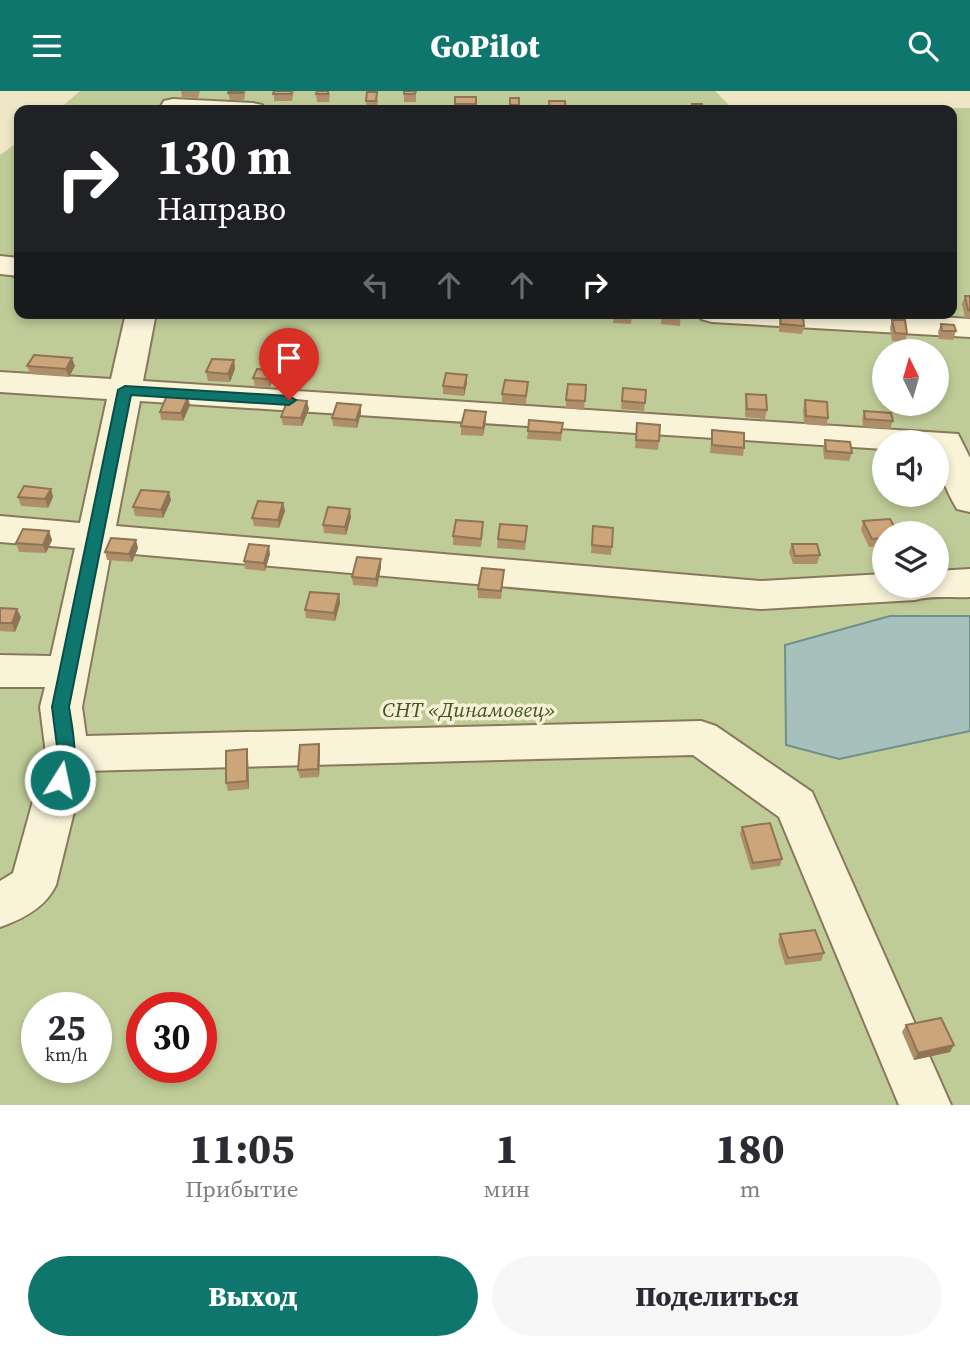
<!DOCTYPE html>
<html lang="ru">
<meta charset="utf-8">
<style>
:root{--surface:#fff;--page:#f7f7f7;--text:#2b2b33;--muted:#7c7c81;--accent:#0f766e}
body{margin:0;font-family:"Source Serif 4",serif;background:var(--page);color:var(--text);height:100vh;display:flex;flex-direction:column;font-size:26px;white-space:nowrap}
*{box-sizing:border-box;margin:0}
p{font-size:23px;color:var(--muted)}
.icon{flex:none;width:38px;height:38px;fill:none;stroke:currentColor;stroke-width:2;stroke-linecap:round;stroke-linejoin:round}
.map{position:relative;height:1014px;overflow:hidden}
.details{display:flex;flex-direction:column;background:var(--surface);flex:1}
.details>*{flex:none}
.banner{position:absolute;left:14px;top:14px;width:943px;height:214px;border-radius:14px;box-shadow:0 4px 10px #0003;background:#202124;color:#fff;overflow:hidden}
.needle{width:46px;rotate:355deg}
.controls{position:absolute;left:872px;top:248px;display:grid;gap:14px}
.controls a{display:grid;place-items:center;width:77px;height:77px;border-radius:50%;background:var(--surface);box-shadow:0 4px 10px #0003;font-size:35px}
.speed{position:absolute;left:21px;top:901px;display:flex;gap:14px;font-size:35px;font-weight:700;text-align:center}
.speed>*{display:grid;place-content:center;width:91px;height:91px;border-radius:50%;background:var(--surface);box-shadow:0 4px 10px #0003;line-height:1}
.speed small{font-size:18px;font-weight:400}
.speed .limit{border:10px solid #d22;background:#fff;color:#111}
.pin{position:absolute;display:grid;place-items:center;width:60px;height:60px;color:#fff;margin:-72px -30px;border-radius:50% 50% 50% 0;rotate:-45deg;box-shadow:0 0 7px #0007}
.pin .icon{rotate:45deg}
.me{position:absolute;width:77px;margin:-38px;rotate:10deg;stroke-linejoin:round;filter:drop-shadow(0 0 5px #0008)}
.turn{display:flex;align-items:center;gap:24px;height:147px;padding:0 28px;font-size:32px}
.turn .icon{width:91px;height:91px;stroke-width:2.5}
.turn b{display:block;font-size:49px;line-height:60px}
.lanes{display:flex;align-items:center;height:66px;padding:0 28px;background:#0003;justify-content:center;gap:35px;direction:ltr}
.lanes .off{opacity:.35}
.eta{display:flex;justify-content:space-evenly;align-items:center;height:119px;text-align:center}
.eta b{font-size:42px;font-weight:800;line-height:49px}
.cta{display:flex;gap:14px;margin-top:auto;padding:14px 28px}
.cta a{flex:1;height:80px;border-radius:42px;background:var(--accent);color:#fff;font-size:28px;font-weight:800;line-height:80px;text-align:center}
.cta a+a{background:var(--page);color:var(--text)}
header{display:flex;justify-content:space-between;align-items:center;height:91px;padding:0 28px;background:var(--accent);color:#fff;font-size:32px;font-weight:800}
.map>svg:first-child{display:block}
</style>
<header><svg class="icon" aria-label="menu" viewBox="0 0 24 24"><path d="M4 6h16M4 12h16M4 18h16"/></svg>GoPilot<svg class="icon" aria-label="search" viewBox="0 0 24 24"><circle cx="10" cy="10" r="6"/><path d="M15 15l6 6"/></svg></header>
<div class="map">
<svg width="970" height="1014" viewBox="0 0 970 1014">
<rect width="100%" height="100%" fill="#eee6c4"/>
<path fill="#c0cc98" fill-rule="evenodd" d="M80,0H715L732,17H970V1014H0V64L19,50V222H952V19H58ZM884,261H936V313H884ZM884,352H936V404H884ZM884,443H936V495H884ZM37,917H96V976H37ZM142,917H201V976H142Z"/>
<path fill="#a6c1bc" stroke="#6d908b" stroke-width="2" d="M890,525H970V640L839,668L786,654L785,554Z"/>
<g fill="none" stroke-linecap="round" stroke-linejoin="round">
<defs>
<g id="minor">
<path d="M173,8L253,12L262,14L265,19H164L161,15L164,10Z"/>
<path d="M0,165L19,167V185L0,183Z"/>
<path d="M126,222H156L143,290L958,343L970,367V421L957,418C945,398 936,375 936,352H884V358L140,310L116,435L760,490L884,483V495H936V480L970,478V506C952,507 932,504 915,509L760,518L111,461L82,616L86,645L701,630L716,635L812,701L951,1014H899L779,726L693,664L84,680L56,794C46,816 23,828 0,836V790L13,782L46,663L40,616L45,596H0V564L51,565L75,457L0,451V425L80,432L107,308L0,301V281L111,288Z"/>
<path d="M697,222H875L970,228V246L712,231L701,228Z"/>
</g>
</defs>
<use href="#minor" stroke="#89785b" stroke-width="4"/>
<use href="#minor" fill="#f9f3d8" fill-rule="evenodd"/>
</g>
<g fill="#af8f69">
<path d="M181,0H200L198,7L182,6Z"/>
<path d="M246,0L244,9H230L228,2Z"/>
<path d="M274,0H294L292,10H274Z"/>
<path d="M416,0V11H404V3Z"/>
<path d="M330,2L329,11H317L316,3Z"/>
<rect x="455" y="6" width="21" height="13"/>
<rect x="510" y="7" width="9" height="12"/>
<path d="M378,9L377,17H367L366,10Z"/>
<path d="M19,178V194H16L14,186Z"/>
<path d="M965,205H970V227H965L962,213Z"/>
<path d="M445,222H464V225L445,223Z"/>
<path d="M558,222H579V228L558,226Z"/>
<path d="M614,222H632L631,233L613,232Z"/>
<path d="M662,222H681L680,235L661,233Z"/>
<path d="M901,222H919V224Z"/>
<path d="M780,225L804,235L802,243L779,241V233Z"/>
<path d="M892,229L907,243L905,251L892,250L890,237Z"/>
<path d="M941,233L956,240L953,249L939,248L938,241Z"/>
<path d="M234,269L235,278L230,291L208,290L206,281Z"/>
<path d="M27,275H75L69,286L30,283Z"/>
<path d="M253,287H273L270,296L255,295Z"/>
<path d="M528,291L526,313L502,311V303Z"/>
<path d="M467,292L464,305L443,303V295Z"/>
<path d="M586,294L584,319L566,317V309Z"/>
<path d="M623,297L646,299L644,320L621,318Z"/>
<path d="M746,303L767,319L765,328L745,326V311Z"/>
<path d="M805,309L828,327L826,335L804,333L803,318Z"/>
<path d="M190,314L183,330L161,329L160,321Z"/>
<path d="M361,314V322L357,337L333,335L332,327Z"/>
<path d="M309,318L302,335L283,334L281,326Z"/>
<path d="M864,320L893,330L890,338L863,336L862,328Z"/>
<path d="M486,329L483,345L461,344V335Z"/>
<path d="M563,332L561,350L527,348L528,340Z"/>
<path d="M637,332L659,350L658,359L635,357Z"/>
<path d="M712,339L744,357L743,365L710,362Z"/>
<path d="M825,349L852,362L849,370L824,368L823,358Z"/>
<path d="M51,398L53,406L48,417L21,415L18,406Z"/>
<path d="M171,409L163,427L135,425L133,416Z"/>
<path d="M283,412L285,420L279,437L254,435L252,427Z"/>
<path d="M351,426L346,444L324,442L323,434Z"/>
<path d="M863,430L884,443V455L869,456L861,439Z"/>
<path d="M483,431V440L481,456L453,454V445Z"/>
<path d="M527,435L525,459L497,457L498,448Z"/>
<path d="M593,435L613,437L611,464L591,462Z"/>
<path d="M49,440L52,449L46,462L19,461L16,452Z"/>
<path d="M792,453L820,464L817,473H793L789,461Z"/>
<path d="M138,457L132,471L107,469L105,461Z"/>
<path d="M270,463L265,480L245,478L244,470Z"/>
<path d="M381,476L377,496L353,494L352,486Z"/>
<path d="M504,479L501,508L478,507V498Z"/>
<path d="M339,503L340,512L335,530L306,527L305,519Z"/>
<path d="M0,517L21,526L15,541L0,540Z"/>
<path d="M319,653L320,661L319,686L300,687L298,679Z"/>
<path d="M248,666L249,698L228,700L226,692Z"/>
<path d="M742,736L782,768L780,775L751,779L740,743Z"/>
<path d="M780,843L824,862L821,870L785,874L778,850Z"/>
<path d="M906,934L950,961L914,969L902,941Z"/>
</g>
<g fill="#8f7455">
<path d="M72,267L75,275L69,286L66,278Z"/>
<path d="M234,269L235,278L230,291L228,283Z"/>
<path d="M272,279L273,287L270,296L269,288Z"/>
<path d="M467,284V292L464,305V297Z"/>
<path d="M188,306L190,314L183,330L181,322Z"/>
<path d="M307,310L309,318L302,335L301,327Z"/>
<path d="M361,314V322L357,337L356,329Z"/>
<path d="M486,321V329L483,345V337Z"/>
<path d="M51,398L53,406L48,417L45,408Z"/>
<path d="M169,401L171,409L163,427L161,419Z"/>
<path d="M283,412L285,420L279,437L278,429Z"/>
<path d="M350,418L351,426L346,444L345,436Z"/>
<path d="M49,440L52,449L46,462L43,454Z"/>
<path d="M136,449L138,457L132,471L129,463Z"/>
<path d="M269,455L270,463L265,480L264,472Z"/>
<path d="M381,468V476L377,496L376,488Z"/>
<path d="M339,503L340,512L335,530L334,522Z"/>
<path d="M17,518L21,526L15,541L12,532Z"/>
<path d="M319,653L320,661L319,686L318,678Z"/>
<path d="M247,658L248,666L249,698L247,690Z"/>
<path d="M212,930L214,937L201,946V937Z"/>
<path d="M954,954L950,961L914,969L918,962Z"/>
</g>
<g fill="#cca67a" stroke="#8f7455" stroke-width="2">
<path d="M229,0H243V2H228Z"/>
<path d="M274,0H291V3H273Z"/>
<path d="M317,0H328V3H316Z"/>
<path d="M404,0H416L415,3H404Z"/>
<path d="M367,1H377L376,10H366Z"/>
<rect x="455" y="6" width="21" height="7"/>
<rect x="510" y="7" width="9" height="7"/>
<path d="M549,10H565L566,19H550Z"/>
<path d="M692,13H702L704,19H693Z"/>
<path d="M250,15H260L259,19H249Z"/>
<path d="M278,16H290V19H277Z"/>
<path d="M19,178V186H14Z"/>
<path d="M965,205H970V219H968Z"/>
<path d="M614,222H632L631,225L614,224Z"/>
<path d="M662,222H681V226L662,225Z"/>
<path d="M780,225L803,226L804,235L781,233Z"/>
<path d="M892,229H905L907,243L895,242Z"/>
<path d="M941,233L954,234L956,240H942Z"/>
<path d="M34,264L72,267L66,278L27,275Z"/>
<path d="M212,268L234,269L228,283L206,281Z"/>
<path d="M257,278L272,279L269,288L253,287Z"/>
<path d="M446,282L467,284L464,297L443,295Z"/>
<path d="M505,289L528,291L526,305L502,303Z"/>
<path d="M568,293L586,294L585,310L566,309Z"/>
<path d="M623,297L646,299L645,312L622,310Z"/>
<path d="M746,303L766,304L767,319L747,318Z"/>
<path d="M167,304L188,306L181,322L160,321Z"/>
<path d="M288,308L307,310L301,327L281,326Z"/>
<path d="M805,309L827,311L828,327L806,325Z"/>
<path d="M337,312L361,314L356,329L332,327Z"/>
<path d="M465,319L486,321L483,337L461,335Z"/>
<path d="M864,320L891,322L893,330L865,328Z"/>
<path d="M529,329L563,332L561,342L528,340Z"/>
<path d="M637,332L660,334L659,350L636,349Z"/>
<path d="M712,339L744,342V357L712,354Z"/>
<path d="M825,349L850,351L852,362L826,360Z"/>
<path d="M24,395L51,398L45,408L18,406Z"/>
<path d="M141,399L169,401L161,419L133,416Z"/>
<path d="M258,410L283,412L278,429L252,427Z"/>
<path d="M328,416L350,418L345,436L323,434Z"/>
<path d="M890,428L898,443H884V447L872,448L863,430Z"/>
<path d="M456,429L483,431L481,448L453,445Z"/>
<path d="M500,433L527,435L525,451L498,448Z"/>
<path d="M593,435L613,437L612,456L592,454Z"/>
<path d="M23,438L49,440L43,454L16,452Z"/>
<path d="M111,447L136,449L129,463L105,461Z"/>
<path d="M249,453L269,455L264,472L244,470Z"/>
<path d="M792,453H817L820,464L795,465Z"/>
<path d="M357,466L381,468L376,488L352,486Z"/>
<path d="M482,477L504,479L501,500L478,498Z"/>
<path d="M310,501L339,503L334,522L305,519Z"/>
<path d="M0,517L17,518L12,532H0Z"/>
<path d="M319,653L318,678L298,679L300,654Z"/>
<path d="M247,658V690L226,692V660Z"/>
<path d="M770,732L782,768L753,772L742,736Z"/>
<path d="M815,839L824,862L788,867L780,843Z"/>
<path d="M200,913L212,930L201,937V917H194Z"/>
<path d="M941,927L954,954L918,962L906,934Z"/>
</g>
<path fill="#0f766e" stroke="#0a4d48" stroke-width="2" d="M125,295L289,305L296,309L289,314L131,304L69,616C72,635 84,689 60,697L51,689L58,663L52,616L118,299Z"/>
<g text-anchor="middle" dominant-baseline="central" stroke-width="7" stroke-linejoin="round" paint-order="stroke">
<g font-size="21" font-style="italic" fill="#445525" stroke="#f5f0d4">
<text x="469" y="618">СНТ «Динамовец»</text>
</g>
</g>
</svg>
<div class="controls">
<a><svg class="needle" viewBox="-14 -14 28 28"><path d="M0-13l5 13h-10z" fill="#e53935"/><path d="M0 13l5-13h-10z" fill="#7c7c81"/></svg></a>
<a><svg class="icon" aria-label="sound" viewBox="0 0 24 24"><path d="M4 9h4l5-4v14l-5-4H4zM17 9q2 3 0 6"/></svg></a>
<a><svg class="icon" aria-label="layers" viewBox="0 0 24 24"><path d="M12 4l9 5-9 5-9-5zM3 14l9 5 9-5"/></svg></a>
</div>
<div class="speed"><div>25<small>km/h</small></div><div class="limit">30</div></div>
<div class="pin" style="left:289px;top:309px;background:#d93025"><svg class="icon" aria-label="arrive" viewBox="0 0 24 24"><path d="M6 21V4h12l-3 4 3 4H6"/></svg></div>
<svg class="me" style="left:60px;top:689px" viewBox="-20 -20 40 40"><circle r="17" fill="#0f766e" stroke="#fff" stroke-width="3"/><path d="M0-11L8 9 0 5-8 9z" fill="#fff"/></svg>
<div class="banner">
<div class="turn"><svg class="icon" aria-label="right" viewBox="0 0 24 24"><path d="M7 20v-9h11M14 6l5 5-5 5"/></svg><div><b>130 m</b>Направо</div></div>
<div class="lanes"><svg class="icon off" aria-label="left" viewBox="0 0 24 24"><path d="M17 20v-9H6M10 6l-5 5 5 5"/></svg><svg class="icon off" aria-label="ahead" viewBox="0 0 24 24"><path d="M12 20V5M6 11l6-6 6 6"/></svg><svg class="icon off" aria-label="ahead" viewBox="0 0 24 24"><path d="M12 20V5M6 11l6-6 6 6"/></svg><svg class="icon" aria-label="right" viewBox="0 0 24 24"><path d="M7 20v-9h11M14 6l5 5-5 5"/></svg></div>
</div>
</div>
<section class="details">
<div class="eta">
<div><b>11:05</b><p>Прибытие</p></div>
<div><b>1</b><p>мин</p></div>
<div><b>180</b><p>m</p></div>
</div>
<div class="cta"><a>Выход</a><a>Поделиться</a></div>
</section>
